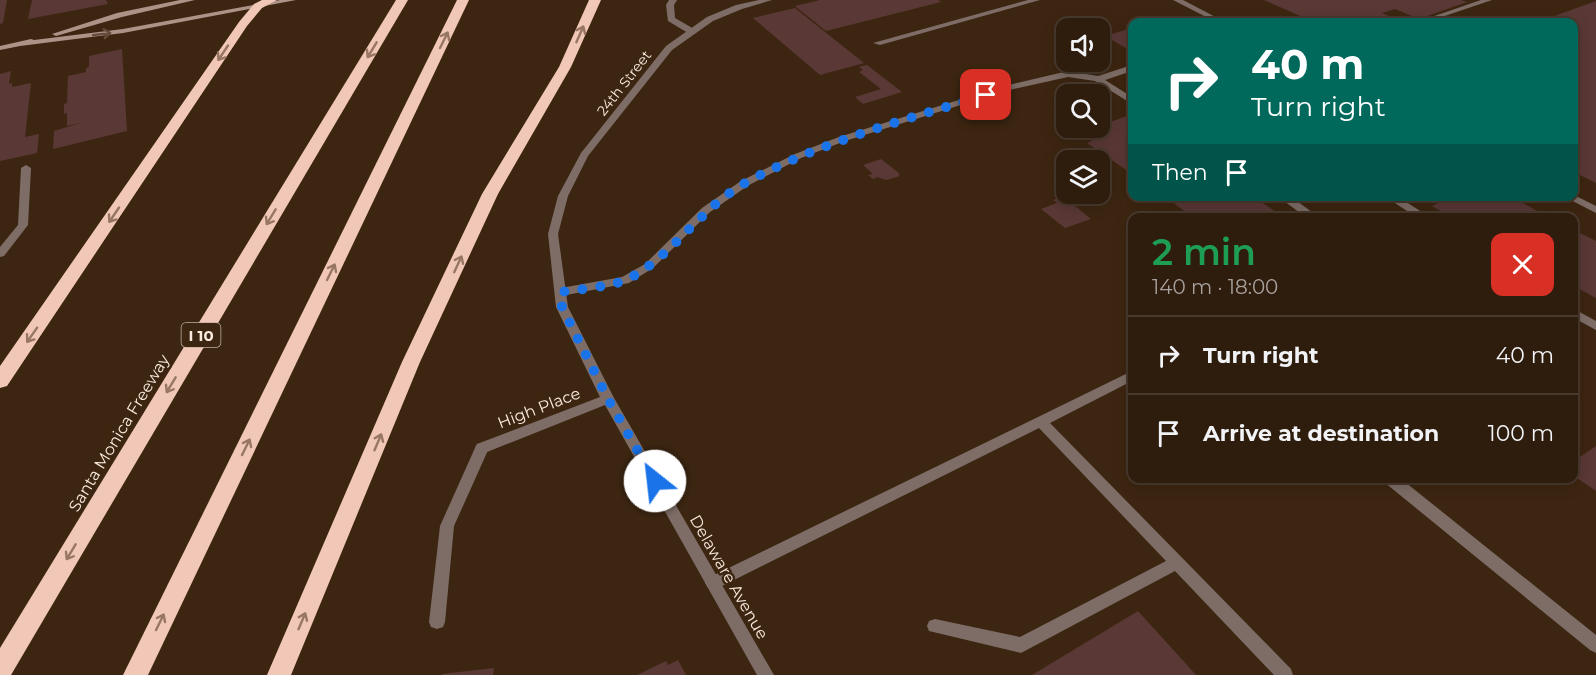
<!DOCTYPE html>
<meta charset="utf-8">
<style>
:root{--surface:#2e1c0d;--page:#3a291b;--text:#f1f3f6;--muted:#a7a19d;--line:#493a2e}
body{margin:0;font-family:Montserrat,sans-serif;background:var(--page);color:var(--text);height:100vh;display:flex;flex-direction:column;font-size:22px;white-space:nowrap}
*{box-sizing:border-box;margin:0}
p{font-size:20px;color:var(--muted)}
.icon{flex:none;width:33px;height:33px;fill:none;stroke:currentColor;stroke-width:2;stroke-linecap:round;stroke-linejoin:round}
.map{position:relative;flex:1;overflow:hidden}
.panel{position:absolute;left:1128px;top:213px;width:450px;height:270px;display:flex;flex-direction:column;background:var(--surface);border-radius:12px;box-shadow:0 3px 15px #0003,0 0 0 2px var(--line)}
.panel>*{flex:none}
.guide{position:absolute;left:1128px;top:18px;width:450px;height:183px;border-radius:12px;box-shadow:0 3px 15px #0003,0 0 0 2px var(--line);background:#00695c;color:#fff;overflow:hidden}
.fabs{position:absolute;left:1056px;top:18px;display:grid;gap:12px}
.fabs a{display:grid;place-items:center;width:54px;height:54px;border-radius:12px;background:var(--surface);box-shadow:0 3px 15px #0003,0 0 0 2px var(--line);font-size:30px}
.pin{position:absolute;display:grid;place-items:center;width:51px;height:51px;color:#fff;margin:-26px;border-radius:12px;box-shadow:0 3px 9px #0006}
.me{position:absolute;width:66px;margin:-33px;rotate:331deg;stroke-linejoin:round;filter:drop-shadow(0 0 4px #0008)}
.turn{display:flex;align-items:center;gap:21px;height:126px;padding:0 24px;font-size:27px}
.turn .icon{width:78px;height:78px;stroke-width:2.5}
.turn b{display:block;font-size:42px;line-height:51px}
.then{display:flex;align-items:center;height:57px;padding:0 24px;background:#0003;gap:12px;font-size:22px}
.round{display:grid;place-items:center;flex:none;width:63px;height:63px;border-radius:12px;background:var(--page)}
.overview{display:flex;align-items:center;justify-content:space-between;height:102px;padding:0 24px}
h1{font-size:36px;font-weight:600;line-height:45px;color:#1e9e55}
ul{padding:0;list-style:none}
li{display:flex;align-items:center;gap:18px;height:78px;padding:0 24px;border-top:2px solid var(--line)}
li div{flex:1}
li b{display:block;font-size:22px}
li em{font-style:normal}
.map>svg:first-child{display:block}
</style>
<div class="map">
<svg width="1596" height="675" viewBox="0 0 1596 675">
<rect width="100%" height="100%" fill="#3d2611"/>
<g fill="#5a3836">
<path d="M0,0H7L3,23L0,24Z"/>
<path d="M32,0H106L108,4L28,19Z"/>
<path d="M820,0H938L941,2L826,31L795,6Z"/>
<path d="M1264,0H1461L1467,2L1419,19L1395,9L1382,13L1398,20L1391,22H1314Z"/>
<path d="M1596,1V183L1574,172V22H1538Z"/>
<path d="M795,8L864,63L820,75L753,18Z"/>
<path d="M1132,28V48L1129,50L1105,36Z"/>
<path d="M122,49L127,131L53,149L54,131L80,123L67,126V113L64,114V104L67,103L68,76L86,72V68L89,67V56Z"/>
<path d="M867,65L902,92L863,104L855,97L881,89L859,72L863,70L859,67Z"/>
<path d="M11,71L9,84L12,83V87L31,83L25,137L39,134L37,153L0,161V74Z"/>
<path d="M1127,116L1132,119V174L1087,143L1092,141L1080,133Z"/>
<path d="M881,159L900,174H898L900,176L886,180L877,177L873,179L868,175L873,174L863,165Z"/>
<path d="M1063,196L1091,219L1065,228L1041,209L1057,203L1053,200Z"/>
<path d="M1164,196H1252L1285,218H1194Z"/>
<path d="M1453,196H1510L1550,218H1453L1432,206Z"/>
<path d="M1574,230L1596,241V298L1574,286Z"/>
<path d="M1596,446V491L1574,476V461Z"/>
<path d="M1138,611L1196,675H1032Z"/>
<path d="M678,660L686,675H637L666,661L668,665Z"/>
<path d="M494,668L493,675H443L442,674Z"/>
</g>
<g fill="none" stroke-linecap="round" stroke-linejoin="round">
<g fill="#7e6d67" fill-rule="evenodd">
<path d="M669,0H677L674,5L675,18L694,29V33H688L668,21L666,5Z"/>
<path d="M1028,0H1040L880,45L873,43Z"/>
<path d="M1481,0H1492L1427,22H1417Z"/>
<path d="M1132,65V71L1105,80L1132,97V104L1095,81L1068,77L1009,90L845,141L801,158L749,185L710,212L653,268L629,283L561,296L555,292L561,288L622,277L645,264L702,208L741,181L795,154L839,137L1004,86L1068,71L1098,76Z"/>
<path d="M26,165L31,168L28,225L4,256L0,257V247L18,225L21,168Z"/>
<path d="M1277,196H1290L1320,218H1307Z"/>
<path d="M1384,196H1397L1431,218H1418Z"/>
<path d="M1574,309L1596,321V330L1574,318Z"/>
<path d="M1132,371V381L1050,423L1291,669L1293,675H1274L1175,571L1021,653L929,631L927,626L929,621L935,619L1020,637L1166,561L1039,428L718,588L713,590L708,588L705,583L708,578Z"/>
<path d="M482,443L487,444L489,448L454,526L445,622L443,627L437,629L431,627L429,622L440,526L475,448L477,444Z"/>
<path d="M1382,478H1400L1596,635V653L1590,650L1384,482Z"/>
</g>
<g fill="#7e6d67" fill-rule="evenodd">
<path d="M759,0H772L742,9L713,21L672,50L588,156L568,196L558,234L568,307L614,398L774,675H757L605,405L487,452L482,453L477,452L475,448L477,444L600,397L556,307L548,234L558,196L581,153L666,46L707,17L736,5Z"/>
<path d="M1173,0H1183L1225,22H1216Z"/>
<path d="M1574,195L1596,206V213L1563,196H1574Z"/>
</g>
<g fill="#ad9288" fill-rule="evenodd">
<path d="M180,0H195L122,17L56,36L52,34L117,13Z"/>
<path d="M280,0H296L123,33L20,46L0,50V46L31,39L34,40L123,29Z"/>
</g>
<g fill="#f1c7b8" fill-rule="evenodd">
<path d="M262,0H277L262,8L247,26L7,386L0,388V366L239,22L254,4Z"/>
<path d="M396,0H408L11,675H0V648Z"/>
<path d="M457,0H469L148,675H123Z"/>
<path d="M589,0H601L571,67L498,194L420,362L291,675H267L402,362L482,194L559,67Z"/>
</g>
</g>
<defs><path id="oneway-shaft" d="M-6 0H5M1.5-3L5.5 0L1.5 3" fill="none" stroke-width="1.6" stroke-linecap="round" stroke-linejoin="round" transform="scale(1.5)"/></defs>
<use stroke="#644c3b" href="#oneway-shaft" transform="translate(102 34) rotate(-7)"/>
<g stroke="#977664">
<use href="#oneway-shaft" transform="translate(580 34) rotate(-66)"/>
<use href="#oneway-shaft" transform="translate(444 40) rotate(-64)"/>
<use href="#oneway-shaft" transform="translate(372 50) rotate(121)"/>
<use href="#oneway-shaft" transform="translate(223 53) rotate(124)"/>
<use href="#oneway-shaft" transform="translate(114 215) rotate(124)"/>
<use href="#oneway-shaft" transform="translate(271 217) rotate(121)"/>
<use href="#oneway-shaft" transform="translate(458 264) rotate(-65)"/>
<use href="#oneway-shaft" transform="translate(331 272) rotate(-64)"/>
<use href="#oneway-shaft" transform="translate(32 335) rotate(125)"/>
<use href="#oneway-shaft" transform="translate(171 385) rotate(121)"/>
<use href="#oneway-shaft" transform="translate(378 442) rotate(-67)"/>
<use href="#oneway-shaft" transform="translate(246 447) rotate(-64)"/>
<use href="#oneway-shaft" transform="translate(71 552) rotate(121)"/>
<use href="#oneway-shaft" transform="translate(302 621) rotate(-67)"/>
<use href="#oneway-shaft" transform="translate(160 622) rotate(-64)"/>
</g>
<g fill="none" stroke-linecap="round" stroke-linejoin="round">
<path stroke="#1a73e8" stroke-width="10" stroke-dasharray="0 18" d="M655,481L608,399L562,307L561,292C580,289 611,287 628,279C672,257 701,207 747,182C823,141 905,120 986,95"/>
</g>
<g text-anchor="middle" dominant-baseline="central" stroke-width="5" stroke-linejoin="round" paint-order="stroke">
<g font-size="14" fill="#faebde" stroke="#3d2611">
<text transform="translate(624 83) rotate(-52)">24th Street</text>
</g>
<rect fill="#3d2611" stroke="#c1b0a0" stroke-width="1.5" x="181.5" y="323" width="39" height="24" rx="4.5"/>
<g font-size="15" font-weight="bold" fill="#faebde">
<text x="201" y="335">I 10</text>
</g>
<g font-size="16" fill="#faebde" stroke="#3d2611">
<text transform="translate(539 408) rotate(-21)">High Place</text>
<text transform="translate(119 433) rotate(-59)">Santa Monica Freeway</text>
<text transform="translate(729 577) rotate(60)">Delaware Avenue</text>
</g>
</g>
</svg>
<div class="fabs">
<a><svg class="icon" aria-label="sound" viewBox="0 0 24 24"><path d="M4 9h4l5-4v14l-5-4H4zM17 9q2 3 0 6"/></svg></a>
<a><svg class="icon" aria-label="search" viewBox="0 0 24 24"><circle cx="10" cy="10" r="6"/><path d="M15 15l6 6"/></svg></a>
<a><svg class="icon" aria-label="layers" viewBox="0 0 24 24"><path d="M12 4l9 5-9 5-9-5zM3 14l9 5 9-5"/></svg></a>
</div>
<div class="pin" style="left:986px;top:95px;background:#d93025"><svg class="icon" aria-label="arrive" viewBox="0 0 24 24"><path d="M6 21V4h12l-3 4 3 4H6"/></svg></div>
<svg class="me" style="left:655px;top:481px" viewBox="-20 -20 40 40"><circle r="19" fill="#fff"/><path d="M0-13L10 11 0 6-10 11z" fill="#1a73e8"/></svg>
<div class="guide">
<div class="turn"><svg class="icon" aria-label="right" viewBox="0 0 24 24"><path d="M7 20v-9h11M14 6l5 5-5 5"/></svg><div><b>40 m</b>Turn right</div></div>
<div class="then">Then<svg class="icon" aria-label="arrive" viewBox="0 0 24 24"><path d="M6 21V4h12l-3 4 3 4H6"/></svg></div>
</div>
<section class="panel">
<div class="overview"><div><h1>2 min</h1><p>140 m · 18:00</p></div><a class="round" style="background:#d93025;color:#fff"><svg class="icon" aria-label="close" viewBox="0 0 24 24"><path d="M6 6l12 12M18 6L6 18"/></svg></a></div>
<ul>
<li><svg class="icon" aria-label="right" viewBox="0 0 24 24"><path d="M7 20v-9h11M14 6l5 5-5 5"/></svg><div><b>Turn right</b></div><em>40 m</em></li>
<li><svg class="icon" aria-label="arrive" viewBox="0 0 24 24"><path d="M6 21V4h12l-3 4 3 4H6"/></svg><div><b>Arrive at destination</b></div><em>100 m</em></li>
</ul>
</section>
</div>
